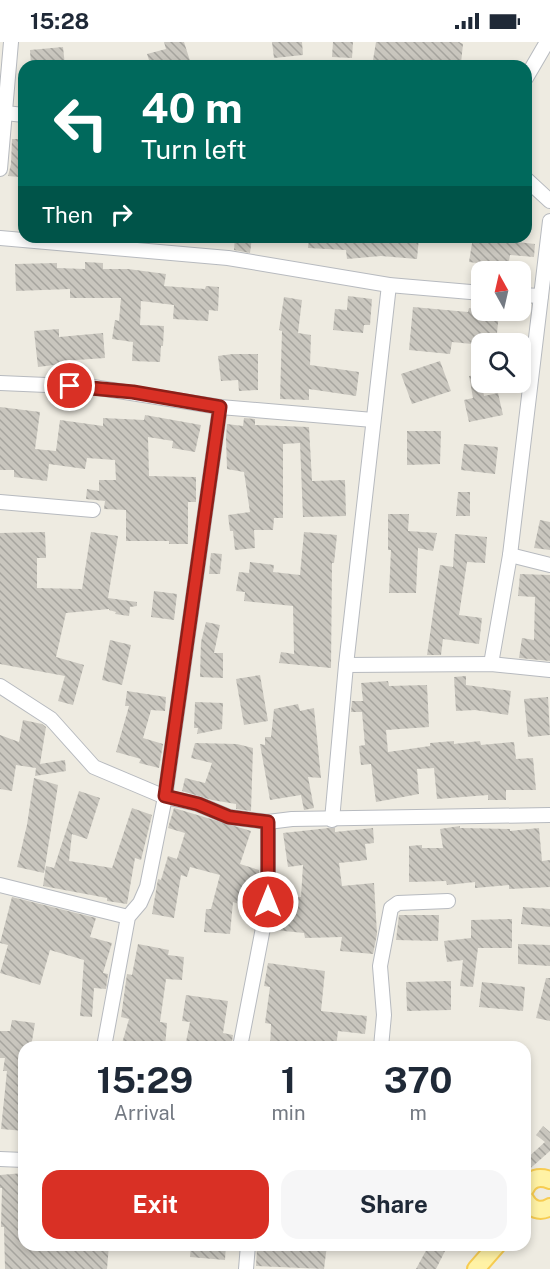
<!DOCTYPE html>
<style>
:root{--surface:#fff;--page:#f6f6f7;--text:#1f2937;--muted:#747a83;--accent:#d93025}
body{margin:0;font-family:"Public Sans",sans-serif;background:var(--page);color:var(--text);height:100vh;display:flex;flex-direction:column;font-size:22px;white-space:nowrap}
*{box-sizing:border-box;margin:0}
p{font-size:20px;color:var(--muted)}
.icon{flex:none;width:33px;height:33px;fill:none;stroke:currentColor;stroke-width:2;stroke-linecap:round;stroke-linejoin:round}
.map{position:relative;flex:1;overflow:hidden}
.details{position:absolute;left:18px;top:999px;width:513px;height:210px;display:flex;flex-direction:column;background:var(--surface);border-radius:18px;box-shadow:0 3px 9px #0003}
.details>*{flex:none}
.top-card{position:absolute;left:18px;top:18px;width:514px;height:183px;border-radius:18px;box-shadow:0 3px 9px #0003;background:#00695c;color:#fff;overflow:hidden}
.needle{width:39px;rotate:352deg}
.buttons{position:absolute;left:471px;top:219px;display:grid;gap:12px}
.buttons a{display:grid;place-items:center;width:60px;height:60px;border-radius:12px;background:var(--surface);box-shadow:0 3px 9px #0003;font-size:30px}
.pin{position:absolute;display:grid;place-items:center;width:51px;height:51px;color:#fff;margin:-26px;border:3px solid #fff;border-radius:50%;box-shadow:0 2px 6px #0007}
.me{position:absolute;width:66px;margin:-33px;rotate:0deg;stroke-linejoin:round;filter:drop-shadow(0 0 4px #0008)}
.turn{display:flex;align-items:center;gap:21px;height:126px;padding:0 24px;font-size:27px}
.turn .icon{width:78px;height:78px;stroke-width:2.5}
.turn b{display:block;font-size:42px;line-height:51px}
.then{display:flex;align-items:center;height:57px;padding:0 24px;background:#0003;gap:12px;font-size:22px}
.eta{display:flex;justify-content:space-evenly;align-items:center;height:102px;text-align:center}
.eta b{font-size:36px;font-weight:700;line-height:42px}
.action{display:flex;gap:12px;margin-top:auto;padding:12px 24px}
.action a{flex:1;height:69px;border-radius:18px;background:var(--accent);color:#fff;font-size:24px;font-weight:700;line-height:69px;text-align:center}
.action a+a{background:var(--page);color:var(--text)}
.status{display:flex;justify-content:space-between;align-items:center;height:42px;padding:0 30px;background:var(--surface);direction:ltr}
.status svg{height:16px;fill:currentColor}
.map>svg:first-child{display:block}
</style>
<div class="status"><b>15:28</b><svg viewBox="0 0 49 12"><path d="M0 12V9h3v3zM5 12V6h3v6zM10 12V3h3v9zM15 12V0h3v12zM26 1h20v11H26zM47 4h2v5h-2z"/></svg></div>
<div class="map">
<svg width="550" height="1227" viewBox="0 0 550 1227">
<defs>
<pattern id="building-back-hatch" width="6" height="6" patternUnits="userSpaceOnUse" patternTransform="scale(1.5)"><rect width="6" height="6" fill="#c9c6be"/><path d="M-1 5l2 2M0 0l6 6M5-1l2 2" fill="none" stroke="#a6a49e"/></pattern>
</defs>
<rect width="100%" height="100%" fill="#eeebe1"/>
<g fill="url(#building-back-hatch)">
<path d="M164,0H184L191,22L151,24L147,12L166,7Z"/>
<path d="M272,0H302L303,13L274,16Z"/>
<path d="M333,0H353L352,16L332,15Z"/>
<path d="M376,0H459L463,2L461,21L425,19V24H372Z"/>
<path d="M63,5L65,24H31L30,8Z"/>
<path d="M12,97H24V133H19V135L8,134L11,122Z"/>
<path d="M235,195H252L250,211L234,208Z"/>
<path d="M309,195H419L417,217L381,214L347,217L346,208L308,206Z"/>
<path d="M473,195L535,202L534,215L510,213L508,225L469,220Z"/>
<path d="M85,220L103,221V227H128L166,232L164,244L205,247L206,244L219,245L218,269L209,268L208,279L173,277L174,263L141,259L140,283L164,284L163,304H161L160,320L132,319L133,300L112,297L115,278L119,279L121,256H70V247L16,249L15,222L57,221V226L85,227Z"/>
<path d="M348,254L372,257L370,283H364L363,291L333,288L335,267L347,268Z"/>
<path d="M284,255L302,258L298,291L311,293L310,323L359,330L356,354L309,347V358L280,357L282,289L279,288Z"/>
<path d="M413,265L468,270L469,266L499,270L496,302L482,303L452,300L450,312L409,308Z"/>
<path d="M59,287V295L103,291L105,316L62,319V322L38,325L34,289Z"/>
<path d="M233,312H258V348L239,349L238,338L221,339L218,314Z"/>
<path d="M440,319L451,349L412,362L401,332Z"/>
<path d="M480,332L484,354L498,351L503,373L469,380L464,358L473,356L469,334Z"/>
<path d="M0,365L40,370L35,407L56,409L60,378L103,384V376L144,378L145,373L201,383L195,410L172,406L173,399L148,395L149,434L196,435V460H188V502H169V499H126V468L104,467L105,459L86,457L87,447L99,449V438H116L115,418L87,416L85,427L49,422L47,439L14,435V428H0Z"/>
<path d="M244,376L255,377V383L309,385L312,439L345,438L346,474L303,475L300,401L283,402V476H274L273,488H254L255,506L235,508L233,489H230L228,473L250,470L244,430L227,427L226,396L227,382L243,384Z"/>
<path d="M407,389H441L440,422L407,423Z"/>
<path d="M464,402L498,405L495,432L461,428Z"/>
<path d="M458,450H470V474H456Z"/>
<path d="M388,472H409L408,489L437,491L433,509L418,506L416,551H389L391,508H388Z"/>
<path d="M540,478L550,480V508L534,506Z"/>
<path d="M45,490L46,516H37V546L82,547L91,490L118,494L108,556L137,560V564L130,565L129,574L115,572L116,570L109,568V567L66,571L56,615L84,623L73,663L58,659L65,634L0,622V491Z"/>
<path d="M304,490L337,493L334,521H332L331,626L279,621L281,610L294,612L293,564L244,559L245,550L236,549L239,530L249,531L250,520L274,523L273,530L300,533Z"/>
<path d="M455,492L487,495L485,521L467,520L459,573L482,576L479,602L443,597L441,613H427L440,523L453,525Z"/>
<path d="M211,511L222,512L220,532H209Z"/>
<path d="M520,532L550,533V619L519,616L522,596L534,598L535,555L518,554Z"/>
<path d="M154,549L177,552L174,578L151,575Z"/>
<path d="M206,580L220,583L214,611H223V636L200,635L201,600Z"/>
<path d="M110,598L131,603L122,643L102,638Z"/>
<path d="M260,633L268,679L244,683L236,637Z"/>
<path d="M466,634V643L511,649L508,673L475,668L456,669L454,635Z"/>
<path d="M388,639L389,644L427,643L429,685L386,688L388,710L430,704V701L454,699V702L480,699L481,703L514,700L516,717L533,716L536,748H506V758H488V753L437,757L434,726L417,727L419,752L376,760L371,722L361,723L359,704L365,703L362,670H351L352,659H363L361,641Z"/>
<path d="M127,649L166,655L165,669L151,668L143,696L163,702L159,726L139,721L141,717L116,710L129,664H125Z"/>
<path d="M548,655L550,693L528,695L524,657Z"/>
<path d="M195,660L223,661L222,687L197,692L198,686H194Z"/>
<path d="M298,662L300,669L314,666L321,736L308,735L314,766L304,768L301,753L270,758L260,702L265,703V695H271L274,667Z"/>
<path d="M23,678L42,682L46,685L40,722L65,718L66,729L35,734L36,726L16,723L12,749L0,747V693L19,700Z"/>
<path d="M195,701L237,702L253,706L251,769L236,767V762L212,758L182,749L185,736L205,741L212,721L191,716Z"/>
<path d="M34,736L58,743L44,831L17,825L27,783Z"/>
<path d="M79,749L100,756L87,797L72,792L69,819L112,826L132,766L152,773L141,818L135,816L127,862L107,859V856L43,844L46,824L54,826Z"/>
<path d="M174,766L251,789L240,822L259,828V835L255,847L247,845L242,863L233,860L230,892L204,890L206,867H211L220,833L190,825L187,835L181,833L174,876L152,872L158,837L161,838L168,814L177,817L185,791L168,786Z"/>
<path d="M460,784V786L510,787V789L539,786L542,819L550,818V845L509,847V843L475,846V840L447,843L446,839L409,840V804L422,803V806H443L440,787Z"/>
<path d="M329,786H335V790L373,786L374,801L365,802L367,818L339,821L342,844L374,841L377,892L373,912L340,909L342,895L305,896L304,891L274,888L277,855H301L303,823L288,825L283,791Z"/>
<path d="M12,855L96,876L90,895L112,901L103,931L108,932L106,947L94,946L92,975L80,974L84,918L50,908L40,943L0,931L8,903L0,901Z"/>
<path d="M523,865L550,867V885L521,882Z"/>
<path d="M399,873H439L438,899L396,898Z"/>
<path d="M512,877V906H478L473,945L460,944L463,918L447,920L444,899L471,896V878Z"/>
<path d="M138,902L169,908L168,913L184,915L182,938L166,937L160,980L167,981L165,1005H121L129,977L121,975L127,932L132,933Z"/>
<path d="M518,902L550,903V924L518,922Z"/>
<path d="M268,921L325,929L321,969L367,974L365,992L338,989L336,1005H270L271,982L265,981L270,945L264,944Z"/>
<path d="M546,936H550V979L536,976Z"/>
<path d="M451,939V968L407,969L406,940Z"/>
<path d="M482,940L525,945L523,969L479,965Z"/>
<path d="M186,953L228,959L223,991L233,993L231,1005H185L190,980L182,979Z"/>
<path d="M12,978L35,981L31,1005H24V1089L1,1087L7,1029H3L5,1016H0V989H10Z"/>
<path d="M543,1084L550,1090V1109L525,1131V1118L545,1100L536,1093Z"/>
<path d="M24,1131L23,1203H31L32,1208H55V1203H109L107,1227H5L4,1185H1L2,1146H0V1133Z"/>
<path d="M191,1203H226L225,1218L190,1215Z"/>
<path d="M307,1203H327L324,1227L256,1224L257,1207L306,1209Z"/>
<path d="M429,1203H448L436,1227H416Z"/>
</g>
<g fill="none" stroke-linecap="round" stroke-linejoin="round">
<defs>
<g id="minor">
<path d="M526,36L547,0"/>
<path d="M5,71L24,73"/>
<path d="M0,127L11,0"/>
<path d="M526,137L550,159"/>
<path d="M0,196L228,216L389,243L482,251"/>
<path d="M520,253L541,254"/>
<path d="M0,341L93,345L220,365L373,378"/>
<path d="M0,460L93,468"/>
<path d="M510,513L550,523"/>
<path d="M491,622L510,513L550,179"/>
<path d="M346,623L491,622L550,628"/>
<path d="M0,644L51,677L94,725L165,755L198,762L229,775L268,780L292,777L550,773"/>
<path d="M332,778L346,623L389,243"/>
<path d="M0,843L128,875"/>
<path d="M104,1005L128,875L140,861L147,845L165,755L220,365"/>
<path d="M240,1005L268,860V780"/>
<path d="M381,1005L384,973L380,924L391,866L398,861L448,859"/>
<path d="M0,1117L24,1118"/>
<path d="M246,1227L248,1203"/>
</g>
<g id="major">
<path d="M525,1147C530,1136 539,1134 550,1138"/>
<path d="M525,1157C530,1167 540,1171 550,1165"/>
<path d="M476,1227L497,1203"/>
</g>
</defs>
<use href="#minor" stroke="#b7babf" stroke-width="16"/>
<use href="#major" stroke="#f7cc51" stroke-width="20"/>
<use href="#minor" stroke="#fff" stroke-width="14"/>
<use href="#major" stroke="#fff2a5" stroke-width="16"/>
</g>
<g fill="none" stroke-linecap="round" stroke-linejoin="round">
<defs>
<path id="route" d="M70,344L133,350L220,365L165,754L198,762L229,775L268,780V860"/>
</defs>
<use href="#route" stroke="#8d1f18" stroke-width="15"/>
<use href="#route" stroke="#d93025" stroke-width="10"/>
</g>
</svg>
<div class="buttons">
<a><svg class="needle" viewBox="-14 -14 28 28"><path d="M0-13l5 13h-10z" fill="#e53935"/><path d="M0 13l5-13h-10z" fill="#747a83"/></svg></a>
<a><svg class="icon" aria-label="search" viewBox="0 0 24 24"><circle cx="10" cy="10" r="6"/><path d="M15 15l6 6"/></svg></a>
</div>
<div class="pin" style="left:70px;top:344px;background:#d93025"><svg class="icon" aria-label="arrive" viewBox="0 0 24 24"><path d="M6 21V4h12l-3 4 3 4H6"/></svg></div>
<svg class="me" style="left:268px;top:860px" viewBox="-20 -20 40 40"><circle r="17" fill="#d93025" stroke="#fff" stroke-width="3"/><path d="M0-11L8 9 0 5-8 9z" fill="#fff"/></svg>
<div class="top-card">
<div class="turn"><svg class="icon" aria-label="left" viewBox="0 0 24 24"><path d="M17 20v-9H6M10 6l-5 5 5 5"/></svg><div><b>40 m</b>Turn left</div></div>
<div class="then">Then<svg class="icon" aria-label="right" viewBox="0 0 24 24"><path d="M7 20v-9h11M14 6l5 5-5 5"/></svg></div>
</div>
<section class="details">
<div class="eta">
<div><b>15:29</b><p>Arrival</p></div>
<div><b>1</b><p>min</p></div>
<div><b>370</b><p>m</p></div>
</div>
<div class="action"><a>Exit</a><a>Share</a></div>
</section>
</div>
